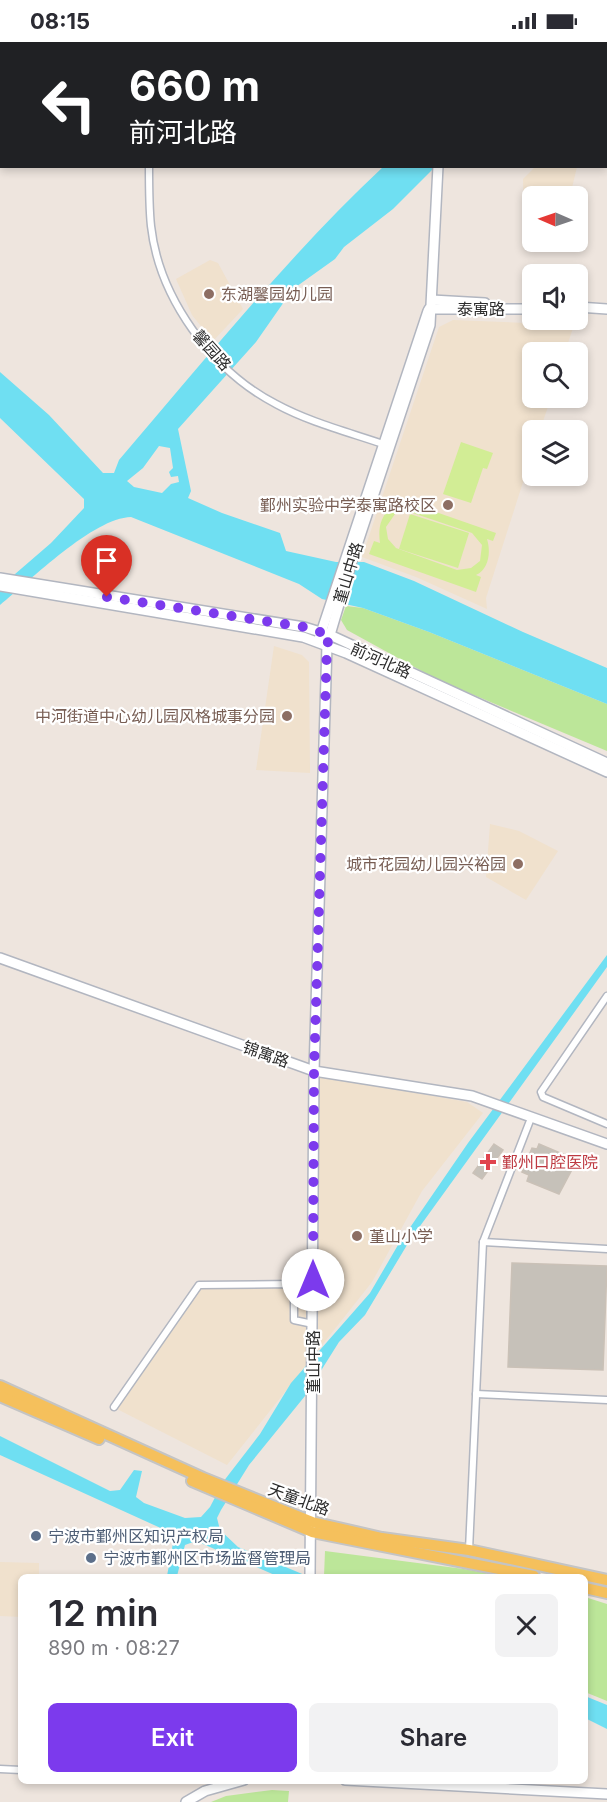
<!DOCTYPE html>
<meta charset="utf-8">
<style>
:root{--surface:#fff;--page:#f2f2f3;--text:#2b2b33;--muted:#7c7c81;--accent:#7c3aed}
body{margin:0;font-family:Inter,"Noto Sans SC",sans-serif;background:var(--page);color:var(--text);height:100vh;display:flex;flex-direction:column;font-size:22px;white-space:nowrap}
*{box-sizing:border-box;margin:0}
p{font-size:20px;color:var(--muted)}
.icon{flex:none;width:33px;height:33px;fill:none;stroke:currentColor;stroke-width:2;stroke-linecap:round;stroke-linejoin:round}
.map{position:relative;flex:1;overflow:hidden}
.sheet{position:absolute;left:18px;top:1532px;width:570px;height:210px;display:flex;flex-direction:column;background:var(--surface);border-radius:9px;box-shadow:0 3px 9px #0003}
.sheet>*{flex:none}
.guide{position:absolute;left:0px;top:0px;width:608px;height:126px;box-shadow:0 3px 9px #0003;background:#202124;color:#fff;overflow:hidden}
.needle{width:39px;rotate:272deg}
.buttons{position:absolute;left:522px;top:144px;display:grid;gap:12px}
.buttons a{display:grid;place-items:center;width:66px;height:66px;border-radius:9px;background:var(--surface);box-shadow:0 3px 9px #0003;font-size:30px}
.pin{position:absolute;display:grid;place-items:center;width:51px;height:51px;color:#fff;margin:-62px -26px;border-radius:50% 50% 50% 0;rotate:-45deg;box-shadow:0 0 6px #0007}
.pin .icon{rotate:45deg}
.me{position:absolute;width:66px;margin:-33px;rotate:0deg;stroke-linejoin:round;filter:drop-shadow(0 0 4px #0008)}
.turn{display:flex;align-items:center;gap:21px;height:126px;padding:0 30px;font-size:27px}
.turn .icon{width:78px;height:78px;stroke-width:2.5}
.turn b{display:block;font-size:42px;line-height:51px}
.round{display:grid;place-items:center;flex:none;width:63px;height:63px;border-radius:9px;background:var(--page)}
.head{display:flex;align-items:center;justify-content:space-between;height:102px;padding:0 30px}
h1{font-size:36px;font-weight:600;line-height:45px}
.primary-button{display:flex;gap:12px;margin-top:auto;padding:12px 30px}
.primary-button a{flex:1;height:69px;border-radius:9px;background:var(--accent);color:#fff;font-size:24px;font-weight:600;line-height:69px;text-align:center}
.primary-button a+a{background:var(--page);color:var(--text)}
.status{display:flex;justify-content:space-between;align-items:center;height:42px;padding:0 30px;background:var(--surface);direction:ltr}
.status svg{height:16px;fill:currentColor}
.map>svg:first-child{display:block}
</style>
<div class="status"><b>08:15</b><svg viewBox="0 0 49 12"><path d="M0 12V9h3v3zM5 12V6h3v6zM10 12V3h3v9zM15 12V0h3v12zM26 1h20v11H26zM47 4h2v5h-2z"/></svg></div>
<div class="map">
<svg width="607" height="1760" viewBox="0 0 607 1760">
<rect width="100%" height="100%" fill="#eee5de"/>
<g fill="#f0e1cd">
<path d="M536,124L577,125L570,154H532V189L524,188L523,137Z"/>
<path d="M210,218L218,221L243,267L213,299L192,273L176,237Z"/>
<path d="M453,278L574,283L565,310H532V356H551L540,388H532V412L486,556L487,567L416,535L362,515L439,285Z"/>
<path d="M274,604L302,613L309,620L310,731L256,728Z"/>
<path d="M490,782L519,789L558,809L526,858L486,835Z"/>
<path d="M317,1033L467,1060L483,1071L422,1149L372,1240L227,1423L115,1366L200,1244L317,1243Z"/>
<path d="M0,1520L39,1521V1534H21V1575L0,1574Z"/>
</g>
<g fill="#bce699">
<path d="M346,564L363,566L429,590L607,662V709L438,638L347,588L341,578Z"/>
<path d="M325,1509L464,1527L501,1534H324Z"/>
<path d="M585,1555L607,1562V1659L585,1650Z"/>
<path d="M272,1748L289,1749L288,1760H211L226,1754Z"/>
</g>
<g fill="#d2ed95" fill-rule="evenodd">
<path d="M461,400L493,411L487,427L483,426L471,461L443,452Z"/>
<path d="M390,454L496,491L493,499L487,497C491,510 489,527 476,533L481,535L476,550L369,512L374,499L380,501C378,487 380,474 392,465L387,463ZM407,469L472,491L482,503L480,519L471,526L457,528L396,506L388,497L386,485L395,472Z"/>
<path d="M410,472L469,491L458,526L399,507Z"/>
</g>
<g fill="#6fdff2" fill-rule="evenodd">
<path d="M383,125H435L393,167L344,205L335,217L293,247L256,300L178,387L191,449L188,456L222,471L280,491L286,509L336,520H364L414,539L523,590L607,626V662L429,590L363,566L322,557L299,542L131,475C93,476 31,538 0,563V545L51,501L84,466V457L0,376V330L49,373L103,431H114L119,418C205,318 288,214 383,125ZM159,404L170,406L173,426L169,430L171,435L178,434L179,440L171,442L162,451L134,445L127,439L143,426Z"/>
<path d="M607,913V925L410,1198L365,1273L339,1300L305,1354L249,1423L221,1468L217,1476L220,1488L238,1505L307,1534H277L196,1499L185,1503L177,1534H167L173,1501L165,1488L0,1413V1394L110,1449L120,1448L134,1428L142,1429L136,1455L144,1461L185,1476L201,1475L210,1465L223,1440L260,1392L291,1341L370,1251L398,1203L468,1101Z"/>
<path d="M585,1654L607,1663V1687L585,1676Z"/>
</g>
<g fill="#c6c1b9" stroke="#cac1b7" stroke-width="1.5">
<path d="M494,1102L503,1108L482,1137L473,1131Z"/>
<path d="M539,1102L577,1118L559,1152L527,1139L529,1133L522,1130L532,1106L537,1107Z"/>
<path d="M512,1221L607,1224L603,1328L508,1325Z"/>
</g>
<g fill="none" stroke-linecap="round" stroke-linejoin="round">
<defs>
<g id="street">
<path d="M150,2V0"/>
<path d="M0,110H2"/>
<path d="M149,124C149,144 149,165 151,184C159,256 212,329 276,362C309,380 348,390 383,402"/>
<path d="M607,954L541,1050L543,1055L607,1082"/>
<path d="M483,1200L607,1207"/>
<path d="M476,1352L607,1358"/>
<path d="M114,1365L199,1243L294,1242V1278L313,1282"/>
<path d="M469,1508L483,1200L531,1076"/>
<path d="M0,1727L21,1728"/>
</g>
<g id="secondary">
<path d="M442,2V0"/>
<path d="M432,258L485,261"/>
<path d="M578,265L607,267"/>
<path d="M429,267H532"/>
<path d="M0,536L304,585L330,593L607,721"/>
<path d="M0,544L303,595L346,611L607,730"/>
<path d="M319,597L428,269"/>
<path d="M0,916L314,1029L472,1054L607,1102"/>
<path d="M310,1534L314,1029L327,603L353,515L430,283L438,124"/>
<path d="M345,1738L607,1752"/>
<path d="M186,1760L205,1749L244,1738"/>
</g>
<g id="primary">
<path d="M0,1344L203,1436L312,1480L382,1496L469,1508L607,1538"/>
<path d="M0,1354L99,1397"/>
<path d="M192,1439L312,1490L534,1534"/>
<path d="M585,1546L607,1551"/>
</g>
</defs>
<use href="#street" stroke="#b2b6c0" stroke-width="9"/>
<use href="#secondary" stroke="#b2b6c0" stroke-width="12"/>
<use href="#primary" stroke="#c4c4c4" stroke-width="14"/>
<use href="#street" stroke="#fff" stroke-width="6"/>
<use href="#secondary" stroke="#fff" stroke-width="9"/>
<use href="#primary" stroke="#f5c05c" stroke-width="10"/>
</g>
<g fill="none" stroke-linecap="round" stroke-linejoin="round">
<path stroke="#7c3aed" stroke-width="10" stroke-dasharray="0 18" d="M107,555L304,585L330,593L327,603L314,1029L313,1238"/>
</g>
<g fill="#8d6e63" stroke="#fff" stroke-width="2">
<circle cx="209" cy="252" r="6"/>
<circle cx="448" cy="463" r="6"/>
<circle cx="287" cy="674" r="6"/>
<circle cx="518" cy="822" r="6"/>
<circle cx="357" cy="1194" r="6"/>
</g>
<path fill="#e0444e" stroke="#fff" stroke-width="2" d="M485 1111h6v6h6v6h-6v6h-6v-6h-6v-6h6z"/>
<g fill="#5c6f8a" stroke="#fff" stroke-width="2">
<circle cx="36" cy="1494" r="6"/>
<circle cx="91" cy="1516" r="6"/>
</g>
<g text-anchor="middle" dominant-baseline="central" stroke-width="4.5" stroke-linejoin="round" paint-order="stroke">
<g font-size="16" fill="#785e54" stroke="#fff" text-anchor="end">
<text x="221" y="252" text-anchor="start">东湖馨园幼儿园</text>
<text x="436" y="463">鄞州实验中学泰寓路校区</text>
<text x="275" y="674">中河街道中心幼儿园风格城事分园</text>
<text x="506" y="822">城市花园幼儿园兴裕园</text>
<text x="369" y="1194" text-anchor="start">堇山小学</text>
</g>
<g font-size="16" fill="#2c2c2c" stroke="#fff">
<text x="481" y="267">泰寓路</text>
<text transform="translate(212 308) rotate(48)">馨园路</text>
<text transform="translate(348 531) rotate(-73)">堇山中路</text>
<text transform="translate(381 618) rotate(24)">前河北路</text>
<text transform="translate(266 1012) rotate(20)">锦寓路</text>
<text transform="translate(313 1320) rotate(-90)">堇山中路</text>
<text transform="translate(299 1457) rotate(20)">天童北路</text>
</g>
<g font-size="16" fill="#be3a42" stroke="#fff" text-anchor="start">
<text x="502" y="1120">鄞州口腔医院</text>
</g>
<g font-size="16" fill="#4e5e75" stroke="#fff" text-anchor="start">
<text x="48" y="1494">宁波市鄞州区知识产权局</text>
<text x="103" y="1516">宁波市鄞州区市场监督管理局</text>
</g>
</g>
</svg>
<div class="buttons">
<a><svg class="needle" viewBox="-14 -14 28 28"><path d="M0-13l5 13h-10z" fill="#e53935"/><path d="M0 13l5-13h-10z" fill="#7c7c81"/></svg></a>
<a><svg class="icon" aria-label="sound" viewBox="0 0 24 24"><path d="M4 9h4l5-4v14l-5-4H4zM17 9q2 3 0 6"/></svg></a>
<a><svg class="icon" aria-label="search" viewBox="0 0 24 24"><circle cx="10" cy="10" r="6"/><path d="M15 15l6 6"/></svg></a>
<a><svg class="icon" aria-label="layers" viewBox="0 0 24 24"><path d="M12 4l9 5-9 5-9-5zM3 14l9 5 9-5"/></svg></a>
</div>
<div class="pin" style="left:107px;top:555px;background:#d93025"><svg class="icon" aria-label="arrive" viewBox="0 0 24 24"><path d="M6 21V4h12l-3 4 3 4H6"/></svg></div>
<svg class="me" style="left:313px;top:1238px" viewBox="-20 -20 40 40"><circle r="19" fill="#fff"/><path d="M0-13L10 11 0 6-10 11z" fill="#7c3aed"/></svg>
<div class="guide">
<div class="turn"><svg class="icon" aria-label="left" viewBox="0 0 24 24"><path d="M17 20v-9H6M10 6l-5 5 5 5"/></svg><div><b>660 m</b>前河北路</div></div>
</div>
<section class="sheet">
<div class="head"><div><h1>12 min</h1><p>890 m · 08:27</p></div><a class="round"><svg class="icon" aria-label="close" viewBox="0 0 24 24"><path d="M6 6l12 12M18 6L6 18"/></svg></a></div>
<div class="primary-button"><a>Exit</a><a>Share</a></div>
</section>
</div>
